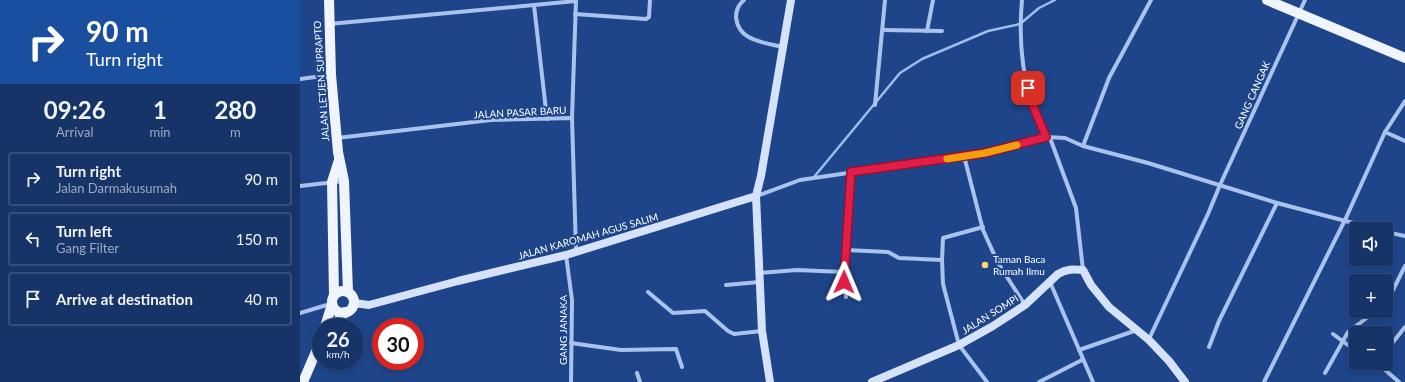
<!DOCTYPE html>
<meta charset="utf-8">
<style>
:root{--surface:#163468;--page:#233f71;--text:#f1f3f6;--muted:#9eaac0;--line:#354f7c}
body{margin:0;font-family:Lato,sans-serif;background:var(--page);color:var(--text);height:100vh;display:flex;flex-direction:column;font-size:15px;white-space:nowrap}
*{box-sizing:border-box;margin:0}
p{font-size:13px;color:var(--muted)}
.icon{flex:none;width:22px;height:22px;fill:none;stroke:currentColor;stroke-width:2;stroke-linecap:round;stroke-linejoin:round}
.map{position:relative;flex:1;overflow:hidden}
.side{display:flex;flex-direction:column;background:var(--surface);width:300px}
.side>*{flex:none}
.banner{background:#1a4fa0;color:#fff;overflow:hidden}
.tools{position:absolute;left:1049px;top:222px;display:grid;gap:8px}
.tools a{display:grid;place-items:center;width:44px;height:44px;border-radius:4px;background:var(--surface);box-shadow:0 2px 6px #0003,0 0 0 1px var(--line);font-size:20px}
.speed{position:absolute;left:12px;top:318px;display:flex;gap:8px;font-size:20px;font-weight:700;text-align:center}
.speed>*{display:grid;place-content:center;width:52px;height:52px;border-radius:50%;background:var(--surface);box-shadow:0 2px 6px #0003,0 0 0 1px var(--line);line-height:1}
.speed small{font-size:10px;font-weight:400}
.speed .limit{border:6px solid #d22;background:#fff;color:#111}
.pin{position:absolute;display:grid;place-items:center;width:34px;height:34px;color:#fff;margin:-17px;border-radius:8px;box-shadow:0 2px 6px #0006}
.me{position:absolute;width:44px;margin:-22px;rotate:1deg;stroke-linejoin:round;filter:drop-shadow(0 0 3px #0008)}
.turn{display:flex;align-items:center;gap:14px;height:84px;padding:0 20px;font-size:18px}
.turn .icon{width:52px;height:52px;stroke-width:2.5}
.turn b{display:block;font-size:28px;line-height:34px}
.eta{display:flex;justify-content:space-evenly;align-items:center;height:68px;text-align:center}
.eta b{font-size:24px;font-weight:700;line-height:28px}
ul{padding:0;list-style:none}
li{display:flex;align-items:center;gap:12px;height:54px;margin:0 8px 6px;padding:0 12px;border:2px solid var(--line);border-radius:4px}
li div{flex:1}
li b{display:block;font-size:15px}
li em{font-style:normal}
main{display:flex;flex:1;min-height:0}
.map>svg:first-child{display:block}
</style>
<main>
<section class="side">
<div class="banner">
<div class="turn"><svg class="icon" aria-label="right" viewBox="0 0 24 24"><path d="M7 20v-9h11M14 6l5 5-5 5"/></svg><div><b>90 m</b>Turn right</div></div>
</div>
<div class="eta">
<div><b>09:26</b><p>Arrival</p></div>
<div><b>1</b><p>min</p></div>
<div><b>280</b><p>m</p></div>
</div>
<ul>
<li><svg class="icon" aria-label="right" viewBox="0 0 24 24"><path d="M7 20v-9h11M14 6l5 5-5 5"/></svg><div><b>Turn right</b><p>Jalan Darmakusumah</p></div><em>90 m</em></li>
<li><svg class="icon" aria-label="left" viewBox="0 0 24 24"><path d="M17 20v-9H6M10 6l-5 5 5 5"/></svg><div><b>Turn left</b><p>Gang Filter</p></div><em>150 m</em></li>
<li><svg class="icon" aria-label="arrive" viewBox="0 0 24 24"><path d="M6 21V4h12l-3 4 3 4H6"/></svg><div><b>Arrive at destination</b></div><em>40 m</em></li>
</ul>
</section>
<div class="map">
<svg width="1105" height="382" viewBox="0 0 1105 382">
<rect width="100%" height="100%" fill="#1e458a"/>
<g fill="none" stroke-linecap="round" stroke-linejoin="round">
<path stroke="#9dbded" stroke-width="2.5" d="M514,177L600,73L622,59L688,31L720,24L739,8L755,0"/>
<g stroke="#aac3ec" stroke-width="4">
<path d="M444,0C438,5 436,10 436,17C438,41 463,42 482,47"/>
<path d="M722,0C719,33 721,68 731,100C734,113 741,125 746,137"/>
<path d="M234,5L276,1"/>
<path d="M275,14L346,19L349,17L350,0"/>
<path d="M29,24L234,5L247,119"/>
<path d="M583,30L642,31"/>
<path d="M627,31L633,0"/>
<path d="M0,79L30,75"/>
<path d="M575,105L585,0"/>
<path d="M272,118L276,0"/>
<path d="M1085,132L1105,141"/>
<path d="M37,138L191,120L272,118L276,251"/>
<path d="M750,138L776,208L783,270"/>
<path d="M783,146L809,78L851,0"/>
<path d="M664,156L683,230L698,263L725,305"/>
<path d="M0,186L44,181"/>
<path d="M457,196L500,180L685,153L746,137L765,138L783,146L848,163L977,203L1076,229"/>
<path d="M1086,232L1105,236"/>
<path d="M546,250L588,252L599,258L642,260L643,238L683,227"/>
<path d="M266,255L272,300L271,382"/>
<path d="M642,260L643,284L659,345L687,382"/>
<path d="M459,273L497,270L544,272"/>
<path d="M750,282L793,382"/>
<path d="M426,285L459,282"/>
<path d="M348,292L373,313L405,311L428,331L434,334L462,331"/>
<path d="M546,297L544,272L551,172"/>
<path d="M1086,300L1091,294L1105,266"/>
<path d="M0,313L30,304"/>
<path d="M1033,334L1056,351"/>
<path d="M849,339L908,214L920,185L1005,0"/>
<path d="M271,343L321,350L376,349L382,367"/>
<path d="M909,347L919,321L977,203"/>
<path d="M779,350L837,330"/>
<path d="M1086,351L1105,327"/>
<path d="M1070,363L1084,369L1099,382"/>
<path d="M337,373L340,382"/>
<path d="M1025,373L1048,332L1076,311"/>
<path d="M739,382L782,360"/>
<path d="M964,382L1045,220L1085,132L1105,101"/>
</g>
<g stroke="#d6e2f9" stroke-width="8">
<path d="M54,303L69,305L158,281L266,255L456,196"/>
<path d="M470,382L462,331L456,196L461,176L491,0"/>
<path d="M572,382L659,345L693,326L725,305L758,274C767,269 773,269 783,270L791,285L809,307L849,340L869,361L885,382"/>
</g>
<g stroke="#eff4ff" stroke-width="10">
<path d="M29,0L31,75L38,152L44,181L48,292"/>
<path d="M967,0L1105,58"/>
<circle cx="43" cy="302" r="11"/>
<path d="M34,295L32,182L39,160"/>
<path d="M25,327L32,304"/>
<path d="M33,327L45,312"/>
<path d="M3,382L21,340"/>
</g>
</g>
<g fill="none" stroke-linecap="round" stroke-linejoin="round">
<defs>
<path id="route" d="M544,282L551,172L685,153L746,137L731,101L728,88"/>
</defs>
<use href="#route" stroke="#92132f" stroke-width="10"/>
<use href="#route" stroke="#e11d48" stroke-width="7"/>
<path stroke="#f59e0b" stroke-width="7" d="M647,159L685,153L717,145"/>
</g>
<circle fill="#fadb69" stroke="#1e458a" stroke-width="1.5" cx="685" cy="265" r="4"/>
<g text-anchor="middle" dominant-baseline="central" stroke-width="4" stroke-linejoin="round" paint-order="stroke">
<g font-size="10" fill="#fff" stroke="#1e458a">
<text transform="translate(21 81) rotate(-94)">JALAN LETJEN SUPRAPTO</text>
<text transform="translate(952 95) rotate(-66)">GANG CANGAK</text>
<text transform="translate(220 112) rotate(-3)">JALAN PASAR BARU</text>
<text transform="translate(288 236) rotate(-16)">JALAN KAROMAH AGUS SALIM</text>
<text transform="translate(690 314) rotate(-32)">JALAN SOMPI</text>
<text transform="translate(263 330) rotate(-90)">GANG JANAKA</text>
</g>
<g font-size="10" fill="#fff" stroke="#1e458a" text-anchor="start">
<text x="693" y="259">Taman Baca<tspan x="693" dy="12">Rumah Ilmu</tspan></text>
</g>
</g>
</svg>
<div class="tools">
<a><svg class="icon" aria-label="sound" viewBox="0 0 24 24"><path d="M4 9h4l5-4v14l-5-4H4zM17 9q2 3 0 6"/></svg></a>
<a>+</a>
<a>−</a>
</div>
<div class="speed"><div>26<small>km/h</small></div><div class="limit">30</div></div>
<div class="pin" style="left:728px;top:88px;background:#d93025"><svg class="icon" aria-label="arrive" viewBox="0 0 24 24"><path d="M6 21V4h12l-3 4 3 4H6"/></svg></div>
<svg class="me" style="left:544px;top:282px" viewBox="-20 -20 40 40"><path d="M0-17L14 15 0 8-14 15z" fill="#e11d48" stroke="#fff" stroke-width="4"/></svg>
</div>
</main>
